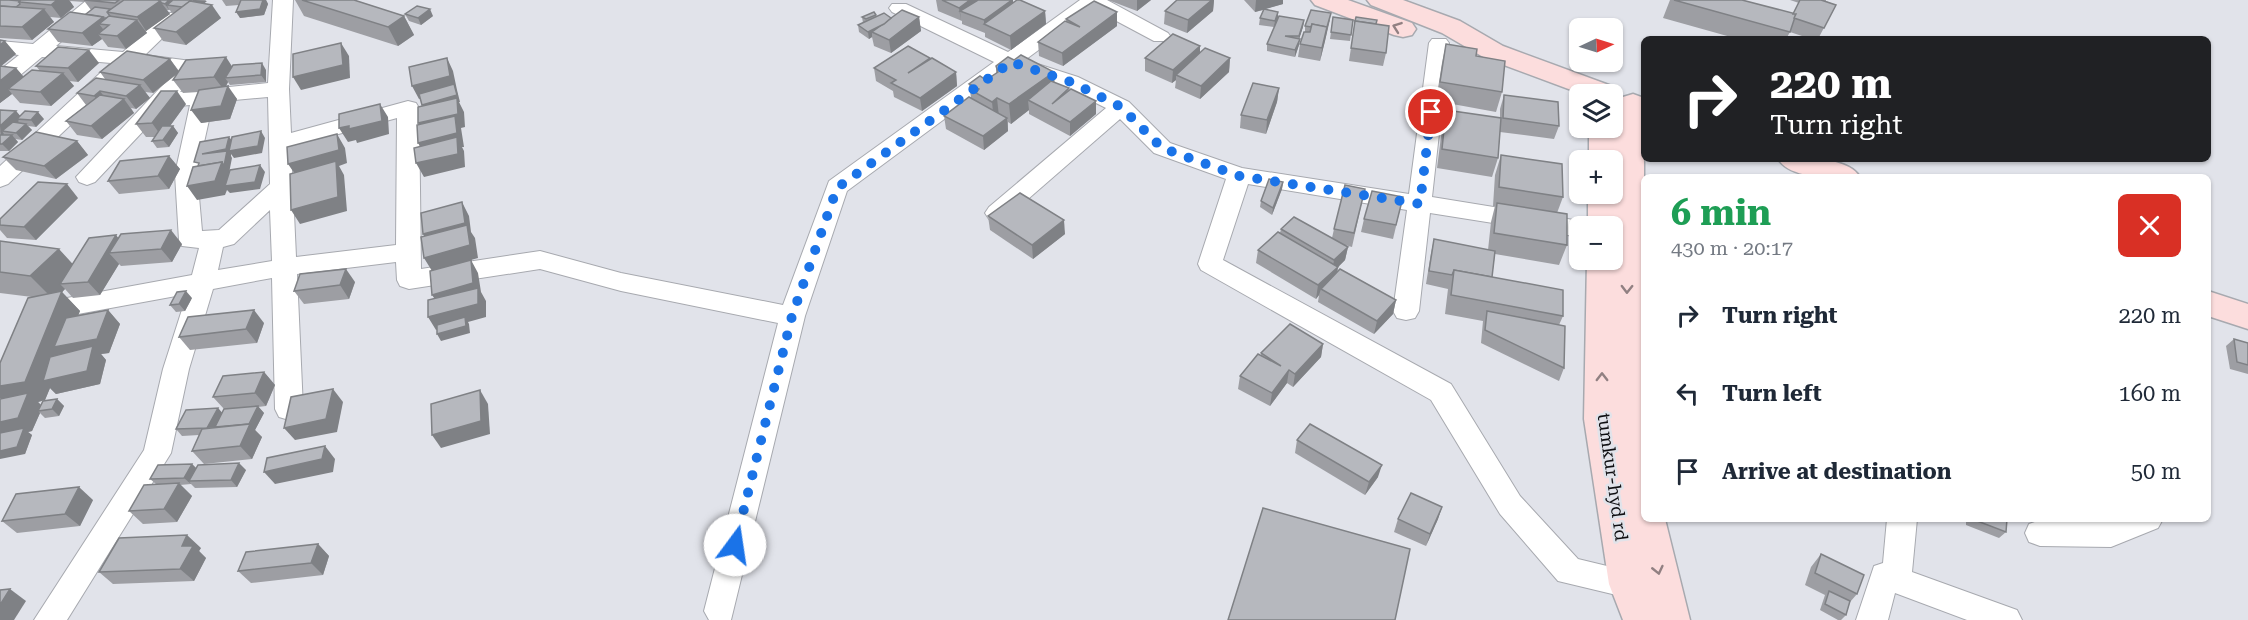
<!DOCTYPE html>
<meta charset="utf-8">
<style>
:root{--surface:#fff;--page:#f2f2f3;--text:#1f2937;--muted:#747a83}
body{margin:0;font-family:"Roboto Serif",serif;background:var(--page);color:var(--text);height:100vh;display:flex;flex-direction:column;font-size:22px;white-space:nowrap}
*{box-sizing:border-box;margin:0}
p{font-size:20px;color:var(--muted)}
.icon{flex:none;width:33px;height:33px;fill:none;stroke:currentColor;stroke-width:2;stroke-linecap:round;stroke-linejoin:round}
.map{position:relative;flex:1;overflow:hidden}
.panel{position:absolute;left:1641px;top:174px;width:570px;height:348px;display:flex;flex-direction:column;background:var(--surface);border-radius:9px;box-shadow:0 2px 4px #0004}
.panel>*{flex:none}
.guide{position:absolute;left:1641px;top:36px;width:570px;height:126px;border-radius:9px;box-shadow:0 2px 4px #0004;background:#202124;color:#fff;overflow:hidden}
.needle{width:39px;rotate:86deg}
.buttons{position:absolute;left:1569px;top:18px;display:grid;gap:12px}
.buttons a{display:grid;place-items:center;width:54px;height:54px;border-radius:9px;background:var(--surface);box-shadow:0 2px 4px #0004;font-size:30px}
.pin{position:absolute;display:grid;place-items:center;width:51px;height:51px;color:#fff;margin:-26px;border:3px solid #fff;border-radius:50%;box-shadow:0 2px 6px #0007}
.me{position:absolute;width:66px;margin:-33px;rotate:14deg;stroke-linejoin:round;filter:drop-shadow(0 0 4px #0008)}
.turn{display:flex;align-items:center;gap:21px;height:126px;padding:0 30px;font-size:27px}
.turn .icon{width:78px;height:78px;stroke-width:2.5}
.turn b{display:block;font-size:42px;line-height:51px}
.round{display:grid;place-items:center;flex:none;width:63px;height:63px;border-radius:9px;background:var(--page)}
.summary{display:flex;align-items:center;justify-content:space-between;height:102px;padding:0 30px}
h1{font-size:36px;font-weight:700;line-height:45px;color:#1e9e55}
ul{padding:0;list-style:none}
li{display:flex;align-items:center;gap:18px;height:78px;padding:0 30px}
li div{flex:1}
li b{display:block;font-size:22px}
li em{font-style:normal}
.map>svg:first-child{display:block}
</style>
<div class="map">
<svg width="2248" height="620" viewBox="0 0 2248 620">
<rect width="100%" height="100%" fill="#e1e3ea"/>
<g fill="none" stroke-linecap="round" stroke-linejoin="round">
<defs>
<g id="street">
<path d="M87,0H109L56,46L123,52L166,13H180L183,17L180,21L145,55L199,62L202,67L180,92L268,83L273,0H293L289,89L291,133L408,101L416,103L419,108L421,269L540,251L621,273L783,305L829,181L994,62L892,12L889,8L892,4H906L1008,52L1080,0H1107L1168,33L1171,37L1168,41H1154L1094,9L1025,60L1078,77L1129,102L1170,143L1242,168L1409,194L1429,43L1432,39H1446L1449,43L1432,197L1580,221L1591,226H1580V237L1430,213L1419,311L1415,318L1406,320L1397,318L1393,311L1407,210L1248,184L1223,260L1451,384L1520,496L1578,559L1640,574L1644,584L1640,594L1629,598L1558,581L1500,514L1431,400L1201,270L1198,264L1226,179L1154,153L1120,119L1005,219L997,221L989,219L985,213L989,207L1106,108L1064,87L1012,69L847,191L805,316L731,620H709L704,611L778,323L621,291L540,269L409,289L400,286L397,280L396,262L297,274L303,409L299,417L289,420L279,417L275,409L272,278L213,289L189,369L171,453L67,620H34L144,450L163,369L187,294L56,318L47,316L43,309L47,302L56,300L192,275L199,248L182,246L179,240L175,174L190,105L166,107L95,182L87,185L79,182L76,177L176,71L133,66L8,184L0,187V166L111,63L42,57L7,86L0,88V70L19,55L0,53V41L33,44ZM268,97L270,184L219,230L202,231L197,174L213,102ZM397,118L396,245L296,257L291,147ZM270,210L272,261L218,270L223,247L234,244Z"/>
<path d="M1887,519H1917L1912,572L2017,610L2022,620H1967L1895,593L1888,620H1856L1874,566L1883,563Z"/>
<path d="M2115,519H2163L2158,528L2111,547L2040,546L2029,542L2025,533L2029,524L2040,520Z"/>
</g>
<g id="secondary">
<path d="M1311,0H1348L1412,23L1416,29L1412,35L1403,37L1394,35L1315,5Z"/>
<path d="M1367,0H1403L1460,21L1503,46L1617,88L1621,94L1612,101V94H1582L1485,58L1442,33L1371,5Z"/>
<path d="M1633,94L1644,98V519H1665L1690,620H1623L1609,584L1584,419L1587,260H1612V226H1588V194H1612V160H1589V128H1612V121L1617,127L1619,103L1623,97Z"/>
<path d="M1778,159C1801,159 1846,155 1860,177C1837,177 1792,181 1778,159Z"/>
<path d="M2208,291L2248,304V329L2208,316Z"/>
</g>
</defs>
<use href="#street" stroke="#a7a9af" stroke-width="2"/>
<use href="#secondary" stroke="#a7a9af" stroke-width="3"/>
<use href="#street" fill="#fff" fill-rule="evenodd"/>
<use href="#secondary" fill="#fcdddd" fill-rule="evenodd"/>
</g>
<g fill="#9d9ea3">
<path d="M0,0H206L204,3L221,18L186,45L163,41L154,28L175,13L171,12L170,10H167L170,14L146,31L145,30L147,33L126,49L108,47L102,39L92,46L58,42L48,29L86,14L91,10L85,2L70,1L74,7L61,18L50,17L54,22L32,40L0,38Z"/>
<path d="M222,0H266L268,4L264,15L240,18L239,5L226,6Z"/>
<path d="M295,0H354L404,16L414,35L398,46L304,16Z"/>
<path d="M936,0H1013V3L1045,11L1046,24L1011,50L985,37V33L962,24V21L938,11Z"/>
<path d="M1108,0H1151L1137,11Z"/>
<path d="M1177,0H1214L1213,11L1187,33L1164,24L1165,11Z"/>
<path d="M1244,0H1283V4L1264,9L1278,12V19L1274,27L1259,25L1260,18L1263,10L1255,12Z"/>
<path d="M1670,0H1742L1793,14L1799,3L1790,0H1826V1L1836,5L1818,39H1811L1790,32L1786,39H1738L1663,18Z"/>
<path d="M1117,12V26L1063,66L1039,56L1038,42L1066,21V19Z"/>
<path d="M405,14L433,16L421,25L409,21Z"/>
<path d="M876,15V16L891,18L919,17L921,31L891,53L874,46L872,37L869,39L859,32L858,25L863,23L862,17Z"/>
<path d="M1333,17L1353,20L1350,41L1330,39Z"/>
<path d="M1304,20L1303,27L1299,38V45L1295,57L1267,51V44Z"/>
<path d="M1330,20L1325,41L1320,61L1298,57L1300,44L1305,32V26Z"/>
<path d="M1355,21L1376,24L1386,53L1383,66L1349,61Z"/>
<path d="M0,40L16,54L1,66L16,68L24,77L40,71L36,66L99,63L78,82L69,81L74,86L51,106L20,103L12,94L0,103Z"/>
<path d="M1446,44L1476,56L1502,92L1496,112L1436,101L1442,63Z"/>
<path d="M1200,46V53L1230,58L1229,72L1200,99L1175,88L1176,80L1172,83L1145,71V58Z"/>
<path d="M170,59L179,71L232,67L266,70V82L230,85L228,82L226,86L237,99L230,119L201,123L199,92L183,93L173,80L177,74L153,93L145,92L150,98L136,109L131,108L134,113L102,139L77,135L66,121L86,105L77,93L105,79L100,72Z"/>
<path d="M930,60L956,72L957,86L922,111L894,97L893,91L876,81L874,68Z"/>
<path d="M1014,60L1054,72V82L1069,91L1096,114L1070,136L1029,114V110L1011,124L1008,122V131L984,150L946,129L944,116L971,98L969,84L986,80L996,73V66Z"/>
<path d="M1279,88L1277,102L1266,134L1240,128L1241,115Z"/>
<path d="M1504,95L1559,126L1554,139L1500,132L1498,158L1492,177L1437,168L1442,129L1446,110L1500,118V109Z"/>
<path d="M186,104L170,126H173L178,133L169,147L157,148L152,141L155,137H146L136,124Z"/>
<path d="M0,110L16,111L20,116L44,119L36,127L28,126L32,130L22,140L15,139L18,142L9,151H0Z"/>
<path d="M77,141L88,155L56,179L16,170L3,157Z"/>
<path d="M1501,155L1563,197L1557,213L1567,245L1559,265L1495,254L1492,277L1563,316L1559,325L1564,368L1559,381L1481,343L1483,321L1445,314L1448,289L1426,284L1431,253L1434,239L1488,250L1491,222L1495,206H1493L1495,175Z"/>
<path d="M169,156L180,169L169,189L119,194L108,181Z"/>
<path d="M1283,182L1282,189L1272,215L1260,207L1261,201Z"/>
<path d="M1403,197L1393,239L1361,232L1364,219Z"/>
<path d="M78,198L36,240L7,238L0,230V219Z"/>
<path d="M1362,202L1352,247L1345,245L1348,247L1345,260L1338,267L1337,272L1396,300L1393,314L1374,334L1318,302L1319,295L1316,299L1256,263L1258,250L1280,233L1281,229L1332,238L1334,229Z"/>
<path d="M988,216L1065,234L1033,259L990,230Z"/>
<path d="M118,238L182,244L172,262L121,266L119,264L100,295L73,298L65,289L62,292L80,311L78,315L108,310L120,324L109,353L101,354L106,360L100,384L56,394L50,388L45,400L38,402L41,405L57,399L64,406L59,416L45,418L40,413L32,431L28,432L32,435L25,454L1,398L32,297L0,293V241L73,264Z"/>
<path d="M355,282L349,299L304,304L294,291Z"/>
<path d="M192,298L185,311L176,312L170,305Z"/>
<path d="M264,323L257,343L190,350L179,337Z"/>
<path d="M2234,339L2248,343V374L2230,369L2226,346Z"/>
<path d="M1323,344L1321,357L1293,387L1287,383L1270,406L1238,389L1240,376L1261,356V353Z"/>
<path d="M264,372L275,385L266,406L258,407L264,413L255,430L262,437L252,459L204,464L192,451L199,435L182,436L176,429L218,408L222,413L224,409L213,397Z"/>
<path d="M1297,440L1378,477L1365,495L1295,453Z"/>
<path d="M192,464L196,468L246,470L237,487L195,488L191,484L180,485L192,496L177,522L143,524L129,511L156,484L150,479Z"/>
<path d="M93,500L80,526L17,533L2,521Z"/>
<path d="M1442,507L1438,519L1426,546L1394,532L1398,519Z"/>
<path d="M1966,519H2007L2006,532L1999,538L1966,525Z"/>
<path d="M318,544L329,556L323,575L251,583L238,571Z"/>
<path d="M201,548L199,551L206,558L194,581L113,584L99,572Z"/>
<path d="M1821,554L1857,594L1850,602L1846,615L1841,620H1838L1820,610L1825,595L1805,585L1811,567Z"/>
</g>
<g fill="#7f8185">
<path d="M57,0H69L74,7L61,18L51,5Z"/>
<path d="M169,0H182L167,5L169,10L165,4Z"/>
<path d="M195,0L207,1L192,14L187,7Z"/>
<path d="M263,0H266L268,4L264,15L240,18L236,12Z"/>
<path d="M970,0H989L960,11L961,21L959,8Z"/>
<path d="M1012,0H1013L1014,13L984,24V20Z"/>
<path d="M1137,0H1151L1137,11Z"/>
<path d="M1212,0H1214L1213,11L1187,33L1188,20Z"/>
<path d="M1256,0H1283V4L1255,12Z"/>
<path d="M160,1L170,14L146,31L137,17Z"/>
<path d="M212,5L221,18L186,45L176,32Z"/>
<path d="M44,9L54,22L32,40L22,27Z"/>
<path d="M430,9L433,16L421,25L418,18Z"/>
<path d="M1045,11L1046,24L1011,50L1010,36Z"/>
<path d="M1117,12V26L1063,66L1062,53Z"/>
<path d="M1278,12V19L1274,27L1275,21Z"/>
<path d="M1331,13L1325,41L1320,61L1322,48Z"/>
<path d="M404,16L414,35L398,46L388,27Z"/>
<path d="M103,17L113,30L109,25L99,24L107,34H98L102,39L92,46L82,33Z"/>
<path d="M919,17L921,31L891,53L889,40Z"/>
<path d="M893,19L872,32V37L869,39L868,32Z"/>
<path d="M137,20L147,33L126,49L117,36Z"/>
<path d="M1304,20L1303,27L1298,43L1299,36Z"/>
<path d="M1300,39L1299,45L1295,57V50Z"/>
<path d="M5,41L16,54L0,67V45Z"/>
<path d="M341,43L349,56L350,78L301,90L293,77Z"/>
<path d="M1200,46V59L1176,75V80L1172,83L1173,70Z"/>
<path d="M89,50L99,63L78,82L68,68Z"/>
<path d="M226,57L235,71L225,78L228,82L224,90L214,77Z"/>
<path d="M447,58L453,71L457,90L460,102H459L464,112L465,127L461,128L464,147H462L464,151L465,167L424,177L416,163L426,156L418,143L426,136L418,123L425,112L422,105L455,90L419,99L412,86Z"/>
<path d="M1230,58L1229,72L1200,99L1201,86Z"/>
<path d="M170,59L179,72L153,93L143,80Z"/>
<path d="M262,63L266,70V82L261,75Z"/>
<path d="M16,68L27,81L8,89L12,94L0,103V81Z"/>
<path d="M956,72L957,86L922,111L920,98Z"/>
<path d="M1054,72L1055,91L1028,100L1029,110L1011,124L1009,104Z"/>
<path d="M63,73L74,86L51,106L40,92Z"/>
<path d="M140,85L150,98L136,109L126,96Z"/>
<path d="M228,86L237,99L230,119L201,123L191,110Z"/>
<path d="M1279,88L1277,102L1266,134L1267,120Z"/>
<path d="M100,91L110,105L104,110L94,96Z"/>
<path d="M177,91L186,104L162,137L152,123Z"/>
<path d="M997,98L999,117L994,121L992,102Z"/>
<path d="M124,99L134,113L102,139L91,126Z"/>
<path d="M1096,101V114L1070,136V122Z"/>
<path d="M380,104L388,117L389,134L357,143L356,140L348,142L339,128Z"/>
<path d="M16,111L22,118L17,119L19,121L7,132L2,131L4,134L1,137L0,126Z"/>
<path d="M38,112L44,119L36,127L31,120Z"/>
<path d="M1007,118L1008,131L984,150L983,136Z"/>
<path d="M26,124L32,130L22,140L16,133Z"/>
<path d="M173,126L178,133L169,147L163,140Z"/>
<path d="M261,131L265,138L262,153L234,158L231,154V156L232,158L229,173L260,165L265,172L260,189L230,193L227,190L225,195L197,200L187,186L222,162L226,157L202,154L229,137L234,143Z"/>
<path d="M337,134L345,148L347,163L339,166L344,175L347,211L300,224L291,210L297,177L288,164Z"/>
<path d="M12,135L18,142L9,151L2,144Z"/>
<path d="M77,141L88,155L56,179L44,166Z"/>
<path d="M169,156L180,169L169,189L158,176Z"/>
<path d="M1283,182L1282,189L1272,215L1273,208Z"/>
<path d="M67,184L78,198L36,240L24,227Z"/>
<path d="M462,202L469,216L471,232L475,238L478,258L471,260L478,273L481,292L486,301V317L468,322L469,324L470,333L441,341L437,334L465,322L436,330L428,317L441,308L432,295V271L424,258L431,248L423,234Z"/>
<path d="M1064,220L1065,234L1033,259L1032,245Z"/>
<path d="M171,230L182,244L172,262L161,249Z"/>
<path d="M116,235L127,249L109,253L119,264L100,295L88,282Z"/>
<path d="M1348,247L1345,260L1338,267L1336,280L1321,289L1319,295L1316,299L1318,285L1332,273L1334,260Z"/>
<path d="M59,249L81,273L60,284L65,289L62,292L80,311L66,345L108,310L120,324L109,353L101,354L106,360L100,384L56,394L50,388L45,400L38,402L42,406L38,411L40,413L32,431L28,432L32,435L25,454L0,459V422L10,407L0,398V386L54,300L30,276Z"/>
<path d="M346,269L355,282L349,299L340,285Z"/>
<path d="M186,291L192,298L185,311L179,304Z"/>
<path d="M1396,300L1393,314L1374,334L1377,321Z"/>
<path d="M254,310L264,323L257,343L246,329Z"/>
<path d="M1323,344L1321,357L1293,387L1295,374Z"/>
<path d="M1289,370L1287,383L1270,406L1272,393Z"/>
<path d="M264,372L275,385L266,406L255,393Z"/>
<path d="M333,389L343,402L337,432L295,440L284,428Z"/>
<path d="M480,390L488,404L490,434L441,448L432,435Z"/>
<path d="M57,399L64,406L59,416L52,409Z"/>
<path d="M258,406L264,413L255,430L262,437L252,459L240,446L249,425Z"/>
<path d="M218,408L224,415L217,427L207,428Z"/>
<path d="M325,446L335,459L333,472L275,484L264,472Z"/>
<path d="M239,463L246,470L237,487L231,480Z"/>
<path d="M192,464L198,470L189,481L191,484L184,478Z"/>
<path d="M1382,465L1378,477L1365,495L1369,482Z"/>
<path d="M179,483L192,496L177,522L164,509Z"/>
<path d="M79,487L93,500L80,526L65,514Z"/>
<path d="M1442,507L1438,519L1426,546L1430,534Z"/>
<path d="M187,535L201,548L199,551L206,558L194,581L180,569L182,546Z"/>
<path d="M318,544L329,556L323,575L311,563Z"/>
<path d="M10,589L26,601L14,620H0V605Z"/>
</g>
<g fill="#b6b8be" stroke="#7f8185" stroke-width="1.5">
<path d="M0,0H9L21,1L19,2L20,4L16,7L0,6Z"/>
<path d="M21,0H57L51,5L19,2Z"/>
<path d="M84,0H119L115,3Z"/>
<path d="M124,0H158L160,1L137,17L107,12Z"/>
<path d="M158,0H169L165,4L162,3L160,1Z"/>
<path d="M173,0H195L193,2L190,1L182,7L167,5Z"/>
<path d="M241,0H263L260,9L236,12Z"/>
<path d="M302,0H354L404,16L388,27Z"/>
<path d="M942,0H970L959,8Z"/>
<path d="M978,0H1012L984,20L960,11Z"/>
<path d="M1017,0H1020L1045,11L1010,36L984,24Z"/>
<path d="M1177,0H1212L1188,20L1165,11Z"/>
<path d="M1674,0H1742L1796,14L1790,32Z"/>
<path d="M1800,0H1821L1836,5L1824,28L1794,18L1796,14H1793Z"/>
<path d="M190,1L212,5L176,32L154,28Z"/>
<path d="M1094,1L1117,12L1062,53L1038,42L1065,21L1080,27L1066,19Z"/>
<path d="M0,6L44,9L22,27L0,26Z"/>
<path d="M417,6L430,9L418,18L405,14Z"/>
<path d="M95,7L110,9L107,12L110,16L107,18H104L103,17L86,14Z"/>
<path d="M1264,9L1278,12L1275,21L1260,18Z"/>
<path d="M902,10L919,17L889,40L872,32Z"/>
<path d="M1311,10L1331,13L1327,27L1312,24L1311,27L1305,26Z"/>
<path d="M70,12L103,17L82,33L48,29Z"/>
<path d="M874,12L876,15L866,19L862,17Z"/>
<path d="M884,13L891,18L884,24L868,32L858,25Z"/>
<path d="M109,16L137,20L117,36L98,34L109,25L99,24Z"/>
<path d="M1279,16L1304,20L1299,36H1285L1300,39L1295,50L1267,44Z"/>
<path d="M1333,17L1353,20L1351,35L1331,32Z"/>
<path d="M1356,17L1377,20L1376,24L1355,21Z"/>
<path d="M1355,21L1389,26L1386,53L1351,48Z"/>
<path d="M1312,24L1327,27L1322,48L1300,44L1304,32H1310Z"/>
<path d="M1173,34L1200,46L1173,70L1145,58Z"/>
<path d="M0,40L5,41L0,45Z"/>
<path d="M341,43L343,65L293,77V54Z"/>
<path d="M1446,44L1477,49L1476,56L1505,61L1502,92L1440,82Z"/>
<path d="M908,46L930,58L908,73L932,58L956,72L920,98L891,83L896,80L874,68Z"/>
<path d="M58,47L89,50L68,68L36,66Z"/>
<path d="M1205,48L1230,58L1201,86L1176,75Z"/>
<path d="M127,51L170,59L143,80L100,72Z"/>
<path d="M1021,55L1054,72L1009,104L997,98L992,102L976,93L979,89L969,84L980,76L986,80L998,72L996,66L1008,57L1014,60Z"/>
<path d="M226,57L214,77L173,80L186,60Z"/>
<path d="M447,58L450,76L412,86L409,67Z"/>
<path d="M262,63L261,75L225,78L233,65Z"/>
<path d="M0,66L16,68L0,81Z"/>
<path d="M32,70L63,73L40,92L8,89Z"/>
<path d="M96,78L140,85L126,96L100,91L94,96L77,93Z"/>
<path d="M1051,81L1069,88L1052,104L1071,89L1096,101L1070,122L1028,100Z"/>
<path d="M1253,83L1279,88L1267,120L1241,115Z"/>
<path d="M454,84L457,95L422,105L419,94Z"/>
<path d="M228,86L221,106L191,110L199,90Z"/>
<path d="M161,91H177L152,123L136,124Z"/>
<path d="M100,95L124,99L91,126L66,121Z"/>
<path d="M1504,95L1558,102L1559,126L1503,118Z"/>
<path d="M969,97L1007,118L983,136L944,116Z"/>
<path d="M457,98L458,114L418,123V107Z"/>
<path d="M380,104L382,121L349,129V126L339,128V114Z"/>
<path d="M0,110L16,111L0,126Z"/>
<path d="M1446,110L1501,118L1498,158L1442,149Z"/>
<path d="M25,111L38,112L31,120L17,119Z"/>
<path d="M455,116L457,133L418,143L417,125Z"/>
<path d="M13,122L26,124L16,133L2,131Z"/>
<path d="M162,126H173L163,140L152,141Z"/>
<path d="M261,131L258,146L229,151L232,137Z"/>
<path d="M36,132L77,141L44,166L3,157Z"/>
<path d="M337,134L339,150L288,164L287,147Z"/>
<path d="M0,135H12L2,144H0Z"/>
<path d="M229,137L226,149L202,154L227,151L224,166L222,162L198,166L199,163L194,162L200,142Z"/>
<path d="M457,137L458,154L416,163L414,148Z"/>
<path d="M1501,155L1562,164L1563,197L1499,187Z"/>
<path d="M169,156L158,176L108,181L120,161Z"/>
<path d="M336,161L338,197L291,210L290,174Z"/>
<path d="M222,162L215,181L187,186L193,167Z"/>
<path d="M260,165L255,182L225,186L230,170Z"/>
<path d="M1269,179L1283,182L1273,208L1261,201Z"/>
<path d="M38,182L67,184L24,227L0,225V219Z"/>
<path d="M1345,185L1365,189L1354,233L1334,229Z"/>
<path d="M1372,191L1403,197L1396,225L1364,219Z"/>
<path d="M1020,193L1064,220L1032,245L988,216Z"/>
<path d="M462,202L465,223L423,234L421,213Z"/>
<path d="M1497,203L1567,214V245L1494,233Z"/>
<path d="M1294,217L1348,247L1334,260L1281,229Z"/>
<path d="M467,225L470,245L424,258L421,237Z"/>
<path d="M171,230L161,249L109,253L121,234Z"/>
<path d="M1278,232L1338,267L1318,285L1258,250Z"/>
<path d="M116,235L88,282L60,284L89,238Z"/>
<path d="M1434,239L1495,251L1492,277L1454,270L1452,275L1429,271Z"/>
<path d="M0,241L59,249L30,276L0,272Z"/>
<path d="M471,260L473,283L432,295L430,271Z"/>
<path d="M346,269L340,285L294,291L300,274Z"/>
<path d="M1340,269L1396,300L1377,321L1321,289Z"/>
<path d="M1454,270L1563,290V316L1451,295Z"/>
<path d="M478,288V304L428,317V300Z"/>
<path d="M62,291L25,382L0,386V363L28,298Z"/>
<path d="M186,291L179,304L170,305L177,292Z"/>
<path d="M108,310L97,339L54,347L66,318Z"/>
<path d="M254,310L246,329L179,337L188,317Z"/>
<path d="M1487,311L1565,326L1564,368L1485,330Z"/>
<path d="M465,317L466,326L437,334V325Z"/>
<path d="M1290,324L1323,344L1295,374L1289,370L1272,393L1240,376L1258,354L1281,366L1261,353Z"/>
<path d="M2234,339L2248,343V365L2237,362Z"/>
<path d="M93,346L87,371L43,381L50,357Z"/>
<path d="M264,372L255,393L213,397L223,376Z"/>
<path d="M333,389L326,419L284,428L291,397Z"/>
<path d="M480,390L481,421L432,435L431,404Z"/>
<path d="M28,393L18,418L0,422V399Z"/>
<path d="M57,399L52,409L38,411L43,401Z"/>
<path d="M258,406L249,424L215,427L224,409Z"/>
<path d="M218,408L207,428L176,429L186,410Z"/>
<path d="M250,424L240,446L192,451L202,429Z"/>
<path d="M1310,424L1382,465L1369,482L1297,440Z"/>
<path d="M24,428L17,447L0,451V433Z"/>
<path d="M325,446L322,459L264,472L267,458Z"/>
<path d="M239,463L231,480L189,481L198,465Z"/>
<path d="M192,464L184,478L150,479L158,465Z"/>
<path d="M179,483L164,509L129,511L144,485Z"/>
<path d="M79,487L65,514L2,521L16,494Z"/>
<path d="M1411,493L1442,507L1430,534L1398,519Z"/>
<path d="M1263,508L1410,549L1395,620H1228Z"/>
<path d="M1972,519H2007L2006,532Z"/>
<path d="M187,535L182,546H193L180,569L99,572L119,538Z"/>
<path d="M318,544L311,563L238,571L246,552Z"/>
<path d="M1821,554L1864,575L1857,594L1815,573Z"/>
<path d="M10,589L0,605V590Z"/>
<path d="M1829,591L1850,601L1846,615L1825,604Z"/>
</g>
<defs><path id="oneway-chevron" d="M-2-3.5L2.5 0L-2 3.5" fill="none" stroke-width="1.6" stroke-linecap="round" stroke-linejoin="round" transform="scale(1.5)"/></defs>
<g stroke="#918082">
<use href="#oneway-chevron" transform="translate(1397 27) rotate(-160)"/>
<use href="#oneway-chevron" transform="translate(1627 289) rotate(91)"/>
<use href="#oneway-chevron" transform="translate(1602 377) rotate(-90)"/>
<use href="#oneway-chevron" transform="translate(1658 570) rotate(77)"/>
</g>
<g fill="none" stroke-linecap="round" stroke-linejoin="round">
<path stroke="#1a73e8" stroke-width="10" stroke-dasharray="0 18" d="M735,545L792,316L837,188L1011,62L1071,82L1121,107L1162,148L1239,176L1420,204L1431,112"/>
</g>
<g text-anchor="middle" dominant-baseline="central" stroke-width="5" stroke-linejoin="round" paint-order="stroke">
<g font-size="18" fill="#0f0f12" stroke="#e1e3ea">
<text transform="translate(1613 477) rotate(82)">tumkur-hyd rd</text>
</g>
</g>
</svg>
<div class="buttons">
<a><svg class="needle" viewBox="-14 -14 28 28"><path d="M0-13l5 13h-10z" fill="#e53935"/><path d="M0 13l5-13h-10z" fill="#747a83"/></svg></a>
<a><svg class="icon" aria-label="layers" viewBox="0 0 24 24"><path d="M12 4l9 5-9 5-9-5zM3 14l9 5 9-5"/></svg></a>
<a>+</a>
<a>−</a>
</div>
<div class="pin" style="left:1431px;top:112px;background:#d93025"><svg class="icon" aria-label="arrive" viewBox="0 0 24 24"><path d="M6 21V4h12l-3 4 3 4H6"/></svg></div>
<svg class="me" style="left:735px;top:545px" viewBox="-20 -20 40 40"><circle r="19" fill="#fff"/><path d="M0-13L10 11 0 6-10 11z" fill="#1a73e8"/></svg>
<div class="guide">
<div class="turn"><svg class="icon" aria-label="right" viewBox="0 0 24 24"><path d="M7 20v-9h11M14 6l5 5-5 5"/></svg><div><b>220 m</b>Turn right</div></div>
</div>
<section class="panel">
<div class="summary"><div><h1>6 min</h1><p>430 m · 20:17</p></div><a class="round" style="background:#d93025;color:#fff"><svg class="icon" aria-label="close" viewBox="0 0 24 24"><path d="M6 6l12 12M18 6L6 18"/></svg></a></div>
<ul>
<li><svg class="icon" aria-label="right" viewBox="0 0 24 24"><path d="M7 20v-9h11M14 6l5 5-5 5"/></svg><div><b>Turn right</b></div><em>220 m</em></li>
<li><svg class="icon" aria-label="left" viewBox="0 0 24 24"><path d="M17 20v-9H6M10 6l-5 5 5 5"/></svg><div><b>Turn left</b></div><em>160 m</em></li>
<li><svg class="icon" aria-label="arrive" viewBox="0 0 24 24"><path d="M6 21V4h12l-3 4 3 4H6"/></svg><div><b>Arrive at destination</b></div><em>50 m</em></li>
</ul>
</section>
</div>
